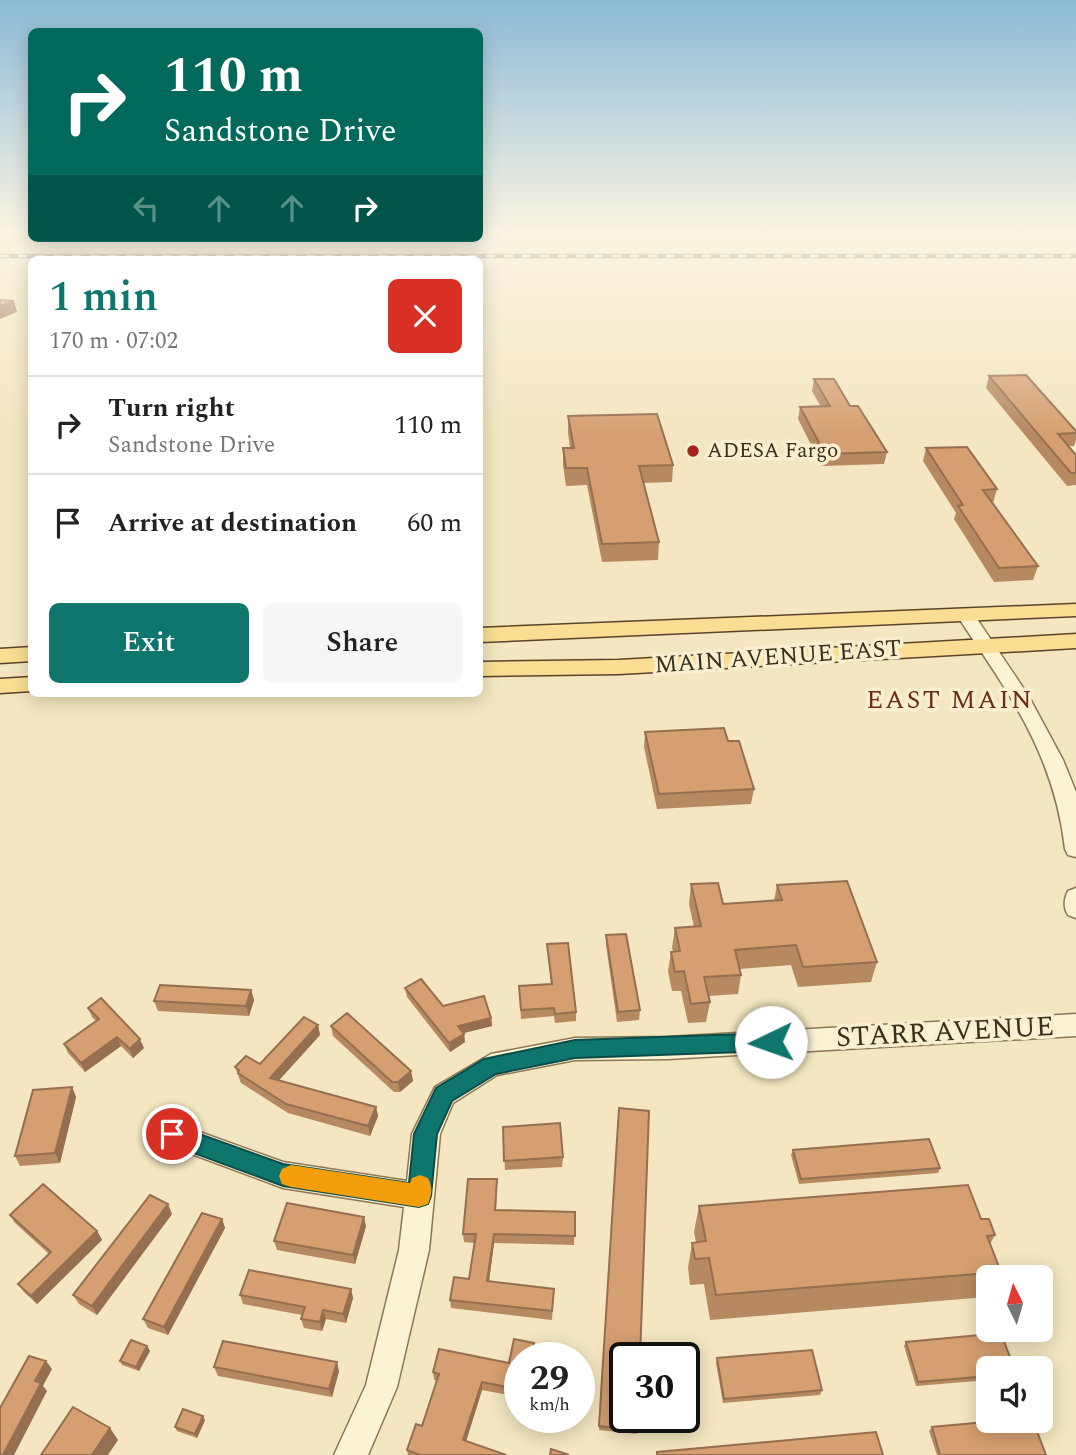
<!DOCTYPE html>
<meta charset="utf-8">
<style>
:root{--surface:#fff;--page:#f6f6f6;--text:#222;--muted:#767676;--line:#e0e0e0;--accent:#0f766e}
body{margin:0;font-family:Spectral,serif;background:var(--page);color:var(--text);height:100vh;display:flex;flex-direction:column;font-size:26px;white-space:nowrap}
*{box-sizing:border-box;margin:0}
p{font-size:23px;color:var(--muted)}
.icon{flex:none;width:38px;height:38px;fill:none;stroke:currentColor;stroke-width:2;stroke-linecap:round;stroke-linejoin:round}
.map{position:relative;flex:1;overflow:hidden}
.drawer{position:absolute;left:28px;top:256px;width:455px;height:441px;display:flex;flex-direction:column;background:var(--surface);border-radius:10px;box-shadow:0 4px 18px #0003}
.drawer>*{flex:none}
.guide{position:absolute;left:28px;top:28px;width:455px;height:214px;border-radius:10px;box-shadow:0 4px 18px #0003;background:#00695c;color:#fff;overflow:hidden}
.needle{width:46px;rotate:355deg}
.controls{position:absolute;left:976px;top:1265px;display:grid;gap:14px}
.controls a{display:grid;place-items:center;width:77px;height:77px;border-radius:10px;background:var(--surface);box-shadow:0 4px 18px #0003;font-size:35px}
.speed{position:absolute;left:504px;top:1342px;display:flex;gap:14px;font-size:35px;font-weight:700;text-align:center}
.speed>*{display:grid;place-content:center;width:91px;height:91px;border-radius:50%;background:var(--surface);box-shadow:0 4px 18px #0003;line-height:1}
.speed small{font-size:18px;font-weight:400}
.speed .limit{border:4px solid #111;border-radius:10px;background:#fff;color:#111}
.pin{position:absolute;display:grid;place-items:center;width:60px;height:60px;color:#fff;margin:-30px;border:4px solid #fff;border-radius:50%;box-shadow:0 2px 7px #0007}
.me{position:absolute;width:77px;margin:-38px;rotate:267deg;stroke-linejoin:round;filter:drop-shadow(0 0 5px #0008)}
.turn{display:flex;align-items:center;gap:24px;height:147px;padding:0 21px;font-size:32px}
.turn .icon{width:91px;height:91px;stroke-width:2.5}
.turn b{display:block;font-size:49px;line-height:60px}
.lanes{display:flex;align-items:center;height:66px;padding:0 21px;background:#0003;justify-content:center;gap:35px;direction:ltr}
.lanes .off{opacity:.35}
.round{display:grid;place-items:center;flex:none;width:74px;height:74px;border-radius:10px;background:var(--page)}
.summary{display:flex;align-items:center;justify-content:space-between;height:119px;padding:0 21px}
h1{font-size:42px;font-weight:600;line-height:52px;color:var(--accent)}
.cta{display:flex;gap:14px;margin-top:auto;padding:14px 21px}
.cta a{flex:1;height:80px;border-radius:10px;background:var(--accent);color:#fff;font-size:28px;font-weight:600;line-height:80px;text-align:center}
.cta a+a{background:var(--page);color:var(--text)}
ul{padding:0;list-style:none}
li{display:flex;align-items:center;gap:21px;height:98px;padding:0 21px;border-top:2px solid var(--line)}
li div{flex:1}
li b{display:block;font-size:26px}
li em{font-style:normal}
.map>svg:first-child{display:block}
</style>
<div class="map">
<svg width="1076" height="1455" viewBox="0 0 1076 1455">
<rect width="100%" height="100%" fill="#f3e6c0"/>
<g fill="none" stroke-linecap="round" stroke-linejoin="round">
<defs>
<g id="minor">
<path d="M965,609L971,610L1028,695L1063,760L1076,792V857L1068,855L1065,849C1054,753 1008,692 956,614Z"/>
<path d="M1076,888V918L1068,915C1063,907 1064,899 1068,891Z"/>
<path d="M1076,1014V1036L668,1059L575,1060L497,1075L453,1103L440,1134L429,1250L397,1387L368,1455H334L366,1385L399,1250L404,1207L283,1188L162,1143L158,1134L162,1125L172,1122L283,1162L407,1181L412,1134L435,1087L491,1054L575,1038L668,1037Z"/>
</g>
<g id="major">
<path d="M1076,604V616L480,642V628Z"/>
<path d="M1076,634V648L619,674L480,676V662L619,660Z"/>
<path d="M32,647V661L0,663V649Z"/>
<path d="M32,677V691L0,693V679Z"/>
</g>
</defs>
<use href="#minor" stroke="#8e7655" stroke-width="3"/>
<use href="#major" stroke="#5b432a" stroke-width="3"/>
<use href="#minor" fill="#fcf2d4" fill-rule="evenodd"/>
<use href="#major" fill="#fade93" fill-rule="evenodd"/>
<defs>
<path id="rail" d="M0,256H1076"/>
</defs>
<use href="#rail" stroke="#3c2d1c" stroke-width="4.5"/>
<use href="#rail" stroke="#f9efd0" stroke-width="2.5" stroke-dasharray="9" stroke-linecap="butt"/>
</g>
<g fill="#b78961">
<path d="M989,376L1076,431V440L1074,446H1068L1076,455V485L1067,486L986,388Z"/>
<path d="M814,379L887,452L884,464L822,466L798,419L800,407H821L812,391Z"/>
<path d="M568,416L673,465L672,482L643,483L659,542L658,560L602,562L587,485L566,486L563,465V448H570L568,433Z"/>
<path d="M926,448L997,489L993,503L1038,566L1033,580L994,582L954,519L956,513L923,461Z"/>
<path d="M645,732L754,789L751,804L657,809L644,747Z"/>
<path d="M691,884L723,904L774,901L777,885L877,962L871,982L798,987L791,965L740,969L741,975L738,994L708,996L710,1002L706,1022L688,1023L681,991H672L668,971L671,952L673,951L672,948L675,928L694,927L689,904Z"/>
<path d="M606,935L640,1010L639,1020L617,1022L606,945Z"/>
<path d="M547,944L576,1012V1021L555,1023L554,1016L521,1019L519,986L551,984Z"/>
<path d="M405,988L443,1006L491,1018L492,1026L464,1033L465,1042L450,1052L407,997Z"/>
<path d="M251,990L254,1000L249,1016L158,1011L154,1001Z"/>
<path d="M88,1008L144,1048L133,1058L121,1046L85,1072L68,1053L64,1044L96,1021L92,1017Z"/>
<path d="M318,1025L320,1035L279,1080L376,1107L378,1116L370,1136L288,1113L241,1083L235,1067L260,1064Z"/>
<path d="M331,1026L411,1071L413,1081L400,1092H394L333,1036Z"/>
<path d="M72,1087L76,1097L60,1163L20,1166L15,1156Z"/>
<path d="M619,1108L637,1430V1434L599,1430Z"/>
<path d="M503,1127L563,1157L562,1167L505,1170Z"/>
<path d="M793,1150L940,1168L938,1173L799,1184L791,1155Z"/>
<path d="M497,1188L496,1210L575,1212L574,1245L494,1243L489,1281L554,1289L552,1320L451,1308L450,1300L469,1279L474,1243L464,1242L463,1234Z"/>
<path d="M699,1206L981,1219L995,1235L990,1244L1001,1272L998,1278H989V1292L986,1297L710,1320L704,1284L690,1285L688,1268L692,1243L696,1242L694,1232Z"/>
<path d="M172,1214L97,1315L79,1304L73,1295Z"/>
<path d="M10,1215L97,1231L102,1240L37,1304L24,1292L18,1284L49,1254L15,1223Z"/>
<path d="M222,1219L225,1228L168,1335L148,1328L143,1319Z"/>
<path d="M366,1226L355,1264L277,1250L274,1241Z"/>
<path d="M351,1289L353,1298L346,1323L326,1319L322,1331L304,1328L301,1319L302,1315L243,1304L240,1295Z"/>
<path d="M906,1342L989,1368V1380L916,1386L904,1346Z"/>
<path d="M534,1343L532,1358H520V1397L482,1390L466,1441L506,1455H408L407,1450L422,1426L437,1381L434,1380L433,1372L509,1363Z"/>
<path d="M147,1346L150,1351L139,1371L122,1365L120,1361Z"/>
<path d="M717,1358L822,1390L820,1395L723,1403L716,1363Z"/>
<path d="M214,1367L339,1371L332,1397L218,1376Z"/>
<path d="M205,1420L197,1438L177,1431L175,1427Z"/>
<path d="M932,1427L1046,1455H937L929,1431Z"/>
</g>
<g fill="#956f4f">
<path d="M14,301L17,312L0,319V306Z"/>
<path d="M251,990L254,1000L249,1016L246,1006Z"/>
<path d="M491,1018L492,1026L459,1034L458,1026Z"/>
<path d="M318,1025L320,1035L272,1088L270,1078Z"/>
<path d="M464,1034L465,1042L450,1052L449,1043Z"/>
<path d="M117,1037L121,1046L85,1072L81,1063Z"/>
<path d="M140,1039L144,1048L133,1058L130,1049Z"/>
<path d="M411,1071L413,1081L400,1092L398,1082Z"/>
<path d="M72,1087L76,1097L60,1163L55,1153Z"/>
<path d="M376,1107L378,1116L370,1136L368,1126Z"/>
<path d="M168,1204L172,1214L97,1315L92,1306Z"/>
<path d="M364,1217L366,1226L355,1264L353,1255Z"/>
<path d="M222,1219L225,1228L168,1335L164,1327Z"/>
<path d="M97,1231L102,1240L37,1304L31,1296Z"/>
<path d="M494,1234V1243L488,1289L487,1281Z"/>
<path d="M351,1289L353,1298L346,1323L343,1314Z"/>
<path d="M323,1310L326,1319L322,1331L320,1322Z"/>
<path d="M147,1346L150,1351L139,1371L136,1367Z"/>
<path d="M46,1361L52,1369L43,1386L47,1391L14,1455H3L35,1381Z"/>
<path d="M337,1362L339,1371L332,1397L329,1389Z"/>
<path d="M482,1382V1390L464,1448L463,1440Z"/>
<path d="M203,1416L205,1420L197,1438L195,1434Z"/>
<path d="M110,1428L118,1440L108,1455H92Z"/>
</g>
<g fill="#d59f71" stroke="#956f4f" stroke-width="2">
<path d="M0,300L14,301L0,306Z"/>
<path d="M1026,375L1076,431V433L1058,434L1076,455V473H1071L989,376Z"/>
<path d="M814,379H834L850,406H858L887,452L825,454L800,407L830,406Z"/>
<path d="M657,414L673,465L639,466L659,542L602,544L587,468H566L563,448H574L568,416Z"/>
<path d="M967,447L997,489L983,490L1038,566L999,568L958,506L963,505L926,448Z"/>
<path d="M724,728L728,741H739L754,789L659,794L645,732Z"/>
<path d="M847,881L877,962L803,967L796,945L735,950L741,975L704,977L710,1002L691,1004L684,971L675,972L671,952L680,951L675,928L701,926L691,884L718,883L723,904L782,900L777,885Z"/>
<path d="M626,934L640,1010L618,1012L606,935Z"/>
<path d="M568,943L576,1012L555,1014L554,1008L521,1010L519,986L552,984L547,944Z"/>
<path d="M421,979L443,1006L484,996L491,1018L458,1026L464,1034L449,1043L405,988Z"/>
<path d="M160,985L251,990L246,1006L154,1001Z"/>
<path d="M101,998L140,1039L130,1049L117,1037L81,1063L64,1044L99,1019L88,1008Z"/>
<path d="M347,1013L411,1071L398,1082H392L331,1026Z"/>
<path d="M304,1017L318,1025L270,1078L376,1107L368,1126L286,1104L238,1073L239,1070L235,1067L246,1056L260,1064Z"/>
<path d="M72,1087L55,1153L15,1156L33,1090Z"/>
<path d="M619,1108L649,1111L640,1358H625V1418H638L637,1430L599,1426Z"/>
<path d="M560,1123L563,1157L504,1161L503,1127Z"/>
<path d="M929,1139L940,1168L801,1179L793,1150Z"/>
<path d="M468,1179H497L495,1210L575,1212V1236L494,1234L487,1281L554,1289L552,1311L450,1300L454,1277L469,1279L476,1234H463Z"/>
<path d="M43,1184L97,1231L31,1296L18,1284L51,1252L10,1215Z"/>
<path d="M968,1185L981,1219H989L995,1235L987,1236L1001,1272L716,1295L709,1258L695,1259L692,1243L706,1241L699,1206Z"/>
<path d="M150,1195L168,1204L92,1306L73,1295Z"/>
<path d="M287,1203L364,1217L353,1255L274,1241Z"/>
<path d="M202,1213L222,1219L164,1327L143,1319Z"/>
<path d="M249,1270L351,1289L343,1314L323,1310L320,1322L301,1319L305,1307L240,1295Z"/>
<path d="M1001,1333L1014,1368H989V1376L918,1382L906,1342Z"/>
<path d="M514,1339L534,1343L531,1358H520V1390L482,1382L463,1440L506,1455H420L407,1450L416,1424L422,1426L439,1374L433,1372L439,1349L509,1363Z"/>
<path d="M131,1340L147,1346L136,1367L120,1361Z"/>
<path d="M223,1341L337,1362L329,1389L214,1367Z"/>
<path d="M812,1350L822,1390L724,1399L717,1358Z"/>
<path d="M29,1356L46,1361L35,1381L41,1383L3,1455H0V1408Z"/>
<path d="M73,1407L110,1428L92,1455H41Z"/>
<path d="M183,1409L203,1416L195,1434L175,1427Z"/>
<path d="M997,1421H1033L1046,1455H940L932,1427Z"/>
<path d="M876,1432L883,1455H657V1452Z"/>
<path d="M551,1449L569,1455H550Z"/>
</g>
<linearGradient id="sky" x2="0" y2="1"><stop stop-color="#8cbad6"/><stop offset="0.53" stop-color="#faf4e3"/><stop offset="1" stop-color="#faf4e3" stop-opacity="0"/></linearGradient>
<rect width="1076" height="436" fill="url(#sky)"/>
<path fill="#0f766e" stroke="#0a4d48" stroke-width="2" d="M771,1033L779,1036L782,1042L779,1049L771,1051L575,1058L496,1074L452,1101L437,1134L431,1196L428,1204L419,1207L283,1186L164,1142L161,1134L164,1127L172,1124L283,1164L409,1183L414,1134L436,1088L484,1059L575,1040Z"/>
<path fill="#f59e0b" d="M291,1165L410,1183L412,1178L420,1175L428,1178C433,1188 432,1194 428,1204L419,1207L291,1187L282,1184L279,1176L282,1169Z"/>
<circle fill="#a4231f" stroke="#f9efd0" stroke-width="2.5" cx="693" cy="451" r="7"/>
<g text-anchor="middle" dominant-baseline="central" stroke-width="7" stroke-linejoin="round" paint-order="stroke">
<g font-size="21" fill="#3c2d1c" stroke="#f9efd0" text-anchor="start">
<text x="707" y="451">ADESA Fargo</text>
</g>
<g font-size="24" fill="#3c2d1c" stroke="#f9efd0">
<text transform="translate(778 657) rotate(-4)">MAIN AVENUE EAST</text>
</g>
<g font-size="26" letter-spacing="2" fill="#6d2c16" stroke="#f9efd0">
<text x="950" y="700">EAST MAIN</text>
</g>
<g font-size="28" fill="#3c2d1c" stroke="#f9efd0">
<text transform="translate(945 1032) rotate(-3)">STARR AVENUE</text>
</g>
</g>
</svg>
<div class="controls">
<a><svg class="needle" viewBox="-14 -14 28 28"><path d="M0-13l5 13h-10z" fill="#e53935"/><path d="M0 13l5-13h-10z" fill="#767676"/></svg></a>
<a><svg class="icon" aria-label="sound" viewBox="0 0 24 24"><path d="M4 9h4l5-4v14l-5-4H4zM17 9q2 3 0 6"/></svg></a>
</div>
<div class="speed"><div>29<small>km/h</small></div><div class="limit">30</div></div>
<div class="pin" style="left:172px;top:1134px;background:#d93025"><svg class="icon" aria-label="arrive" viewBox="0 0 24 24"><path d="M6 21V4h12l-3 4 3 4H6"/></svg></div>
<svg class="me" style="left:771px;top:1042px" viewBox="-20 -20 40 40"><circle r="19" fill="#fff"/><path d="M0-13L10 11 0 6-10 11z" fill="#0f766e"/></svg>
<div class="guide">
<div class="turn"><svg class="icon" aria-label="right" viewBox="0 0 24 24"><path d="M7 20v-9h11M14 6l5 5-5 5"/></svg><div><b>110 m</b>Sandstone Drive</div></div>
<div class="lanes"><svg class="icon off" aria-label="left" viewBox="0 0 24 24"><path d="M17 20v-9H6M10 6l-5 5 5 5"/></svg><svg class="icon off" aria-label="ahead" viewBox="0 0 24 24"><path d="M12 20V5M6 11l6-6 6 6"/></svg><svg class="icon off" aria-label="ahead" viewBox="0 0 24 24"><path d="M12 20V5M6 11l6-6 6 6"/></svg><svg class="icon" aria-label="right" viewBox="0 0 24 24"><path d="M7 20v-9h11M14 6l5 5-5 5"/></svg></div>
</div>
<section class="drawer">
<div class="summary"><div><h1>1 min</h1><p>170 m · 07:02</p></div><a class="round" style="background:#d93025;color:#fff"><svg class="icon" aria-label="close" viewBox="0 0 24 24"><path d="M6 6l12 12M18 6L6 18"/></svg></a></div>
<ul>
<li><svg class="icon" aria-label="right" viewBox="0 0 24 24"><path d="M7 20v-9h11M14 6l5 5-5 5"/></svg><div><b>Turn right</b><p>Sandstone Drive</p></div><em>110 m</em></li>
<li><svg class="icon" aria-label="arrive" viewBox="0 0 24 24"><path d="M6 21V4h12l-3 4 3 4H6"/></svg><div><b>Arrive at destination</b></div><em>60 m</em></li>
</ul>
<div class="cta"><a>Exit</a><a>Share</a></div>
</section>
</div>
